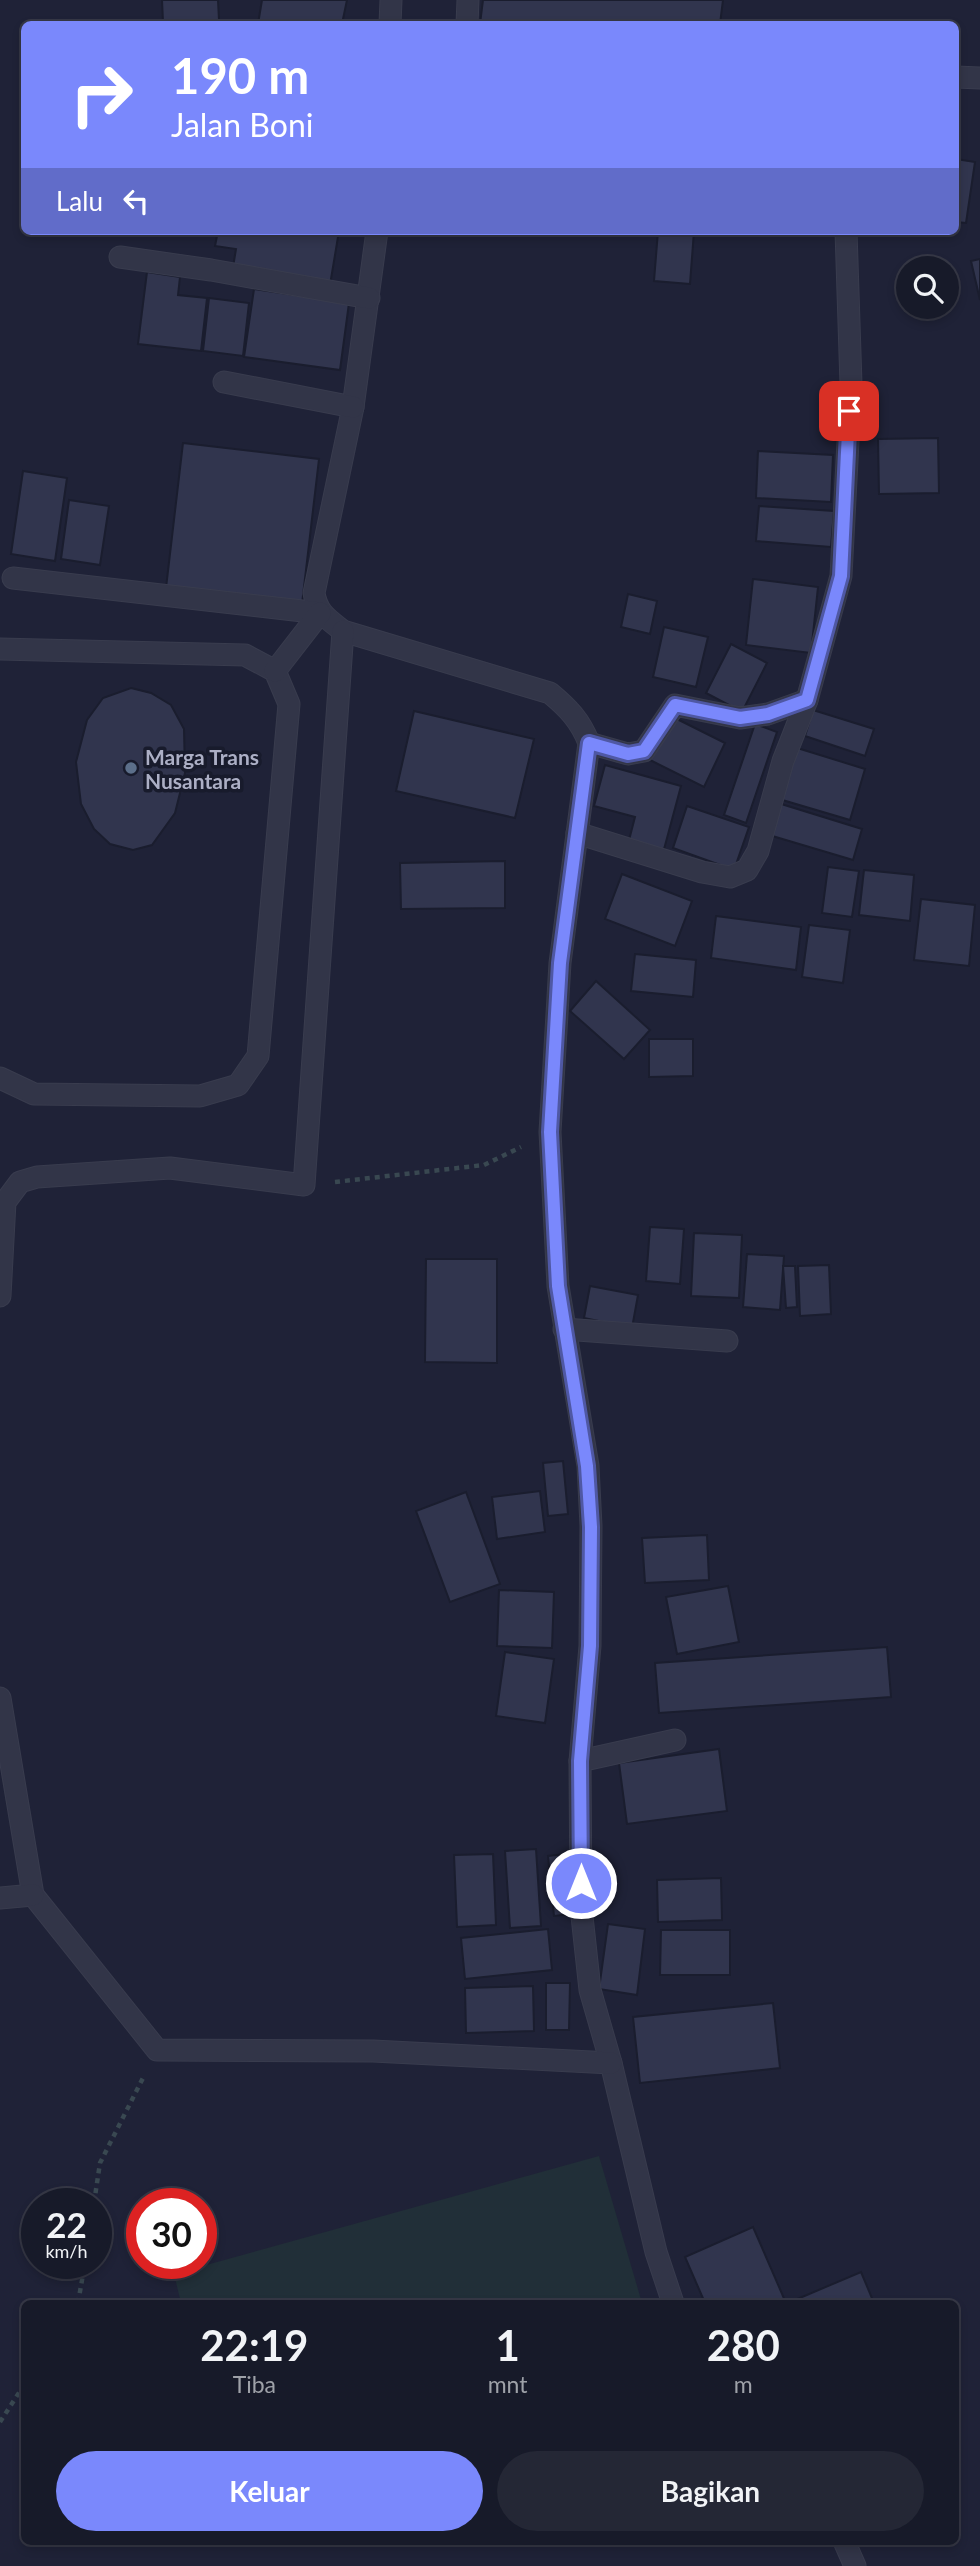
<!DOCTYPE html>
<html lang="id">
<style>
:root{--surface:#171a29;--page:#242735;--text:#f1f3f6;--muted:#9ea1a8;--line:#363846;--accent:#7a88fc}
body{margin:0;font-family:Lato,sans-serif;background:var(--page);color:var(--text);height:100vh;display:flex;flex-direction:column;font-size:26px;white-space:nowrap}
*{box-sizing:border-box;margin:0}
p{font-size:23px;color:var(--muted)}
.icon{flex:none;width:38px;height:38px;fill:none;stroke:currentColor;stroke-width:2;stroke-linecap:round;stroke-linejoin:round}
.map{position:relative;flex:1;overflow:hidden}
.drawer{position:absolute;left:21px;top:2300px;width:938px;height:245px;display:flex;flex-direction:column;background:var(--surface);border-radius:10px;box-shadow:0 4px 10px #0003,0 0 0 2px var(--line)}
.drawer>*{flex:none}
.guide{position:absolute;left:21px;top:21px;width:938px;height:214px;border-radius:10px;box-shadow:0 4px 10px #0003,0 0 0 2px var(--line);background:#7a88fc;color:#fff;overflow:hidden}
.fabs{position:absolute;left:896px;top:256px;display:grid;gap:14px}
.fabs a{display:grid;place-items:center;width:63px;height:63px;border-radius:50%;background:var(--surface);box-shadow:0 4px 10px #0003,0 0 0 2px var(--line);font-size:35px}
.speed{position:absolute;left:21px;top:2188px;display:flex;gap:14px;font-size:35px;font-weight:700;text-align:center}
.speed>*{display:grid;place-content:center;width:91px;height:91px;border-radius:50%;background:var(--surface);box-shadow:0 4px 10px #0003,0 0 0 2px var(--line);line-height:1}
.speed small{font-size:18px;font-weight:400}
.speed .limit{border:10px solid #d22;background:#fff;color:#111}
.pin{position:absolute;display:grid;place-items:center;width:60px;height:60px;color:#fff;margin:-30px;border-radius:14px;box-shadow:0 4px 10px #0006}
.me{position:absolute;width:77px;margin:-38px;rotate:0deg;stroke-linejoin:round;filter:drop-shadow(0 0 5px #0008)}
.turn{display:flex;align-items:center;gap:24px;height:147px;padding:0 35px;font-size:32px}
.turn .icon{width:91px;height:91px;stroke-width:2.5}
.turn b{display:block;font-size:49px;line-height:60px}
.then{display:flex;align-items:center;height:66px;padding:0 35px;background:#0003;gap:14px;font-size:26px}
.eta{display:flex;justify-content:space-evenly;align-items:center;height:119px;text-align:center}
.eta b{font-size:42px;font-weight:700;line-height:49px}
.cta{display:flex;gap:14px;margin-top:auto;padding:14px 35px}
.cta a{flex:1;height:80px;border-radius:42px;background:var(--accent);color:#fff;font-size:28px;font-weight:700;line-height:80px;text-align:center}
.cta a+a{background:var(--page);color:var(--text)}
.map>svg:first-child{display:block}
</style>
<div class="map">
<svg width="980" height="2566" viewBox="0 0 980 2566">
<rect width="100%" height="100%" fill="#1f2237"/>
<path fill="#212f38" d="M599,2156L642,2303H181L174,2274Z"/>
<g fill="#31354e" stroke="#1a1d2e" stroke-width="2">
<path d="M162,0H218L219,20L163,22Z"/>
<path d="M262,0H347L342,24H258Z"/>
<path d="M483,0H723L720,24H480Z"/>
<path d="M956,159L975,162L966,223L956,222Z"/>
<path d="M218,231H339L330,285L233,267L236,249L215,246Z"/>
<path d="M658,231H694L690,284L654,281Z"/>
<path d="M980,259V300L971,261Z"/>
<path d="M147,272L180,277L178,295L207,298L201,351L138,344Z"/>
<path d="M254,289L349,303L340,370L244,357Z"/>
<path d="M209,298L249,303L243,356L203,351Z"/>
<path d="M938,438L939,493L879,494L878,439Z"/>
<path d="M183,443L319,459L302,604L166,588Z"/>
<path d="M758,451L833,455L831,502L756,498Z"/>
<path d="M23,471L67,478L55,561L11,554Z"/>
<path d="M69,500L109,506L100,565L61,559Z"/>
<path d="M759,506L834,511L831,547L756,541Z"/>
<path d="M753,579L818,587L811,653L746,645Z"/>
<path d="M628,594L657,601L650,634L621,627Z"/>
<path d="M664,627L708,637L696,687L653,677Z"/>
<path d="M731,644L767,663L742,712L706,693Z"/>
<path d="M131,688L151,693L171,705L184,729L185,773L175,813L152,845L133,850L110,844L94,829L81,804L76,762L87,720L103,698Z"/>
<path d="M813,710L874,729L865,756L805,736Z"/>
<path d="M414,711L534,739L515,818L396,791Z"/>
<path d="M671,716L725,743L704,787L650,760Z"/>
<path d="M755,724L777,732L746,823L724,815Z"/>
<path d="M794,747L865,769L850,820L779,799Z"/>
<path d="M605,765L681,786L663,853L628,844L635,817L594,806Z"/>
<path d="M778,803L862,829L853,860L769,835Z"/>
<path d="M687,806L749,827L734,870L673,848Z"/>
<path d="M505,861V908L401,909L400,863Z"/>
<path d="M828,867L859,871L852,917L822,913Z"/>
<path d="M864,870L914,875L910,921L859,915Z"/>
<path d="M622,874L692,901L675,946L605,919Z"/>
<path d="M921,899L975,905L969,966L914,960Z"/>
<path d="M716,916L801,927L796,970L711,958Z"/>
<path d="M809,925L850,930L843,983L802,977Z"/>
<path d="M635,954L696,960L693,997L631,991Z"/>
<path d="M596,981L650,1030L624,1059L570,1011Z"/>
<path d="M649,1039H693V1076L649,1077Z"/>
<path d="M650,1227L684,1229L680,1284L646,1281Z"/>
<path d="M694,1233L742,1235L739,1298L691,1296Z"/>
<path d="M747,1254L784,1256L780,1310L743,1307Z"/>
<path d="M426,1259H497V1363L425,1362Z"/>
<path d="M829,1265L831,1314L800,1316L798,1266Z"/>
<path d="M783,1266H795L797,1307L786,1308Z"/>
<path d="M590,1286L638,1295L632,1328L584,1318Z"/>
<path d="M563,1461L568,1514L548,1516L543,1463Z"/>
<path d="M540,1491L545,1532L497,1539L492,1497Z"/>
<path d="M466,1492L500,1584L450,1602L416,1511Z"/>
<path d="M707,1535L709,1580L645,1583L642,1538Z"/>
<path d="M728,1586L739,1642L677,1654L666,1597Z"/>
<path d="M499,1590L554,1592L552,1648L497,1646Z"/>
<path d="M887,1647L891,1697L659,1713L655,1663Z"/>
<path d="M505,1652L554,1659L545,1723L496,1716Z"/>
<path d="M719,1749L727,1811L627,1824L619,1763Z"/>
<path d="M536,1849L541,1926L510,1928L505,1851Z"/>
<path d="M493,1854L496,1925L457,1927L454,1855Z"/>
<path d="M565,1854L571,1914L554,1916L548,1856Z"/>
<path d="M721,1878L722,1920L658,1922L657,1880Z"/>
<path d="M608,1924L645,1929L637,1995L599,1989Z"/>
<path d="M548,1929L552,1970L465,1979L461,1938Z"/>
<path d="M661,1930H730V1975H660Z"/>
<path d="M546,1983H570L569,2030H546Z"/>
<path d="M533,1986L534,2031L466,2033L465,1988Z"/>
<path d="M773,2003L780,2068L640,2083L633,2017Z"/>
<path d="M753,2227L786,2303H705L685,2257Z"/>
<path d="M861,2272L874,2303H788Z"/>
</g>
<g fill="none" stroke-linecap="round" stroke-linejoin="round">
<defs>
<g id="minor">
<path d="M390,24L391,0"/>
<path d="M467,24L468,0"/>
<path d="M956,77L980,78"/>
<path d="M377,231L353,407L314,593C317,613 328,619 343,631L550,693C568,708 580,720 589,743L560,963L550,1132L558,1286L588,1466L591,1526L590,1646L580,1761L581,1907L590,1990L611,2063L656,2252L673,2303"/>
<path d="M120,257L211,270L369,298"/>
<path d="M224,382L353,407"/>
<path d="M13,578L320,613"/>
<path d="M0,649L245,655L275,671L289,704L258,1056L238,1085L200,1096L34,1094L0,1078"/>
<path d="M275,671L320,613"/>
<path d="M589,743L628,754L644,751L675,705L740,718L768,714L807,700"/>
<path d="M577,833L702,872L730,877L747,870L758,851L783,761L807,700L841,576L851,384L846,231"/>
<path d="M0,1296L5,1202L20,1182L37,1177L170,1168L304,1185L343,631"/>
<path d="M564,1329L727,1341"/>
<path d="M0,1698L33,1895L157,2050L373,2051L611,2063"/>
<path d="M580,1761L675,1740"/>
<path d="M0,1898L33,1895"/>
<path d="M844,2541L855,2566"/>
</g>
</defs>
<use href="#minor" stroke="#393c4e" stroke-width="23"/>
<g stroke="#394851" stroke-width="4.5" stroke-dasharray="5 5" stroke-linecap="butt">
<path d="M335,1182L484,1165L521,1147"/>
<path d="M94,2203L100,2163L144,2076"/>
<path d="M78,2303L85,2263"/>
<path d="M0,2422L24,2385"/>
</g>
<use href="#minor" stroke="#323548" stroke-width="21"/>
</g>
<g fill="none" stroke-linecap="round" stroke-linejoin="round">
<defs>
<path id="route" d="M581,1883L580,1761L590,1646L591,1527L587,1466L558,1286L550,1132L560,963L589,743L628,754L644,751L675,705L740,718L768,714L807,700L841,576L849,411"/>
</defs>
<use href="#route" stroke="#4f58a4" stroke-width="18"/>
<use href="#route" stroke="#7a88fc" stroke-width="12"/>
</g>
<circle fill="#5c6f8a" stroke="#181b2c" stroke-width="2.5" cx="131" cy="768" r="7"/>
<g text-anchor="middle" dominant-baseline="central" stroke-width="7" stroke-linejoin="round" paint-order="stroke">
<g font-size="21" font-weight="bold" fill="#acafc5" stroke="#181b2c" text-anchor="start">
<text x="145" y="756">Marga Trans<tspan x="145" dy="24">Nusantara</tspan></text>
</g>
</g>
</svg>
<div class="fabs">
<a><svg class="icon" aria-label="search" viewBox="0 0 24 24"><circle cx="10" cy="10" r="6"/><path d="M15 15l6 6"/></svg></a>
</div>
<div class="speed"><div>22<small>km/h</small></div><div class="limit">30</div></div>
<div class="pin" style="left:849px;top:411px;background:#d93025"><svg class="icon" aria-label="arrive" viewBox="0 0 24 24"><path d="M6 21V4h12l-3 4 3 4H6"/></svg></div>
<svg class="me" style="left:581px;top:1883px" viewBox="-20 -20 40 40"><circle r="17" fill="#7a88fc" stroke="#fff" stroke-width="3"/><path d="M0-11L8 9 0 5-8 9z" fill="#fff"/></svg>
<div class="guide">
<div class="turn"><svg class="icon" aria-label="right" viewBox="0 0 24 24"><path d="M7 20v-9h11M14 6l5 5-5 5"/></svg><div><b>190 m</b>Jalan Boni</div></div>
<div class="then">Lalu<svg class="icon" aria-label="left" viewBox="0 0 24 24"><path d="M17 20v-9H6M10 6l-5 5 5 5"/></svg></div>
</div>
<section class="drawer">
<div class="eta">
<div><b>22:19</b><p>Tiba</p></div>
<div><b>1</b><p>mnt</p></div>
<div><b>280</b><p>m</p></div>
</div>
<div class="cta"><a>Keluar</a><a>Bagikan</a></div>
</section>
</div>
